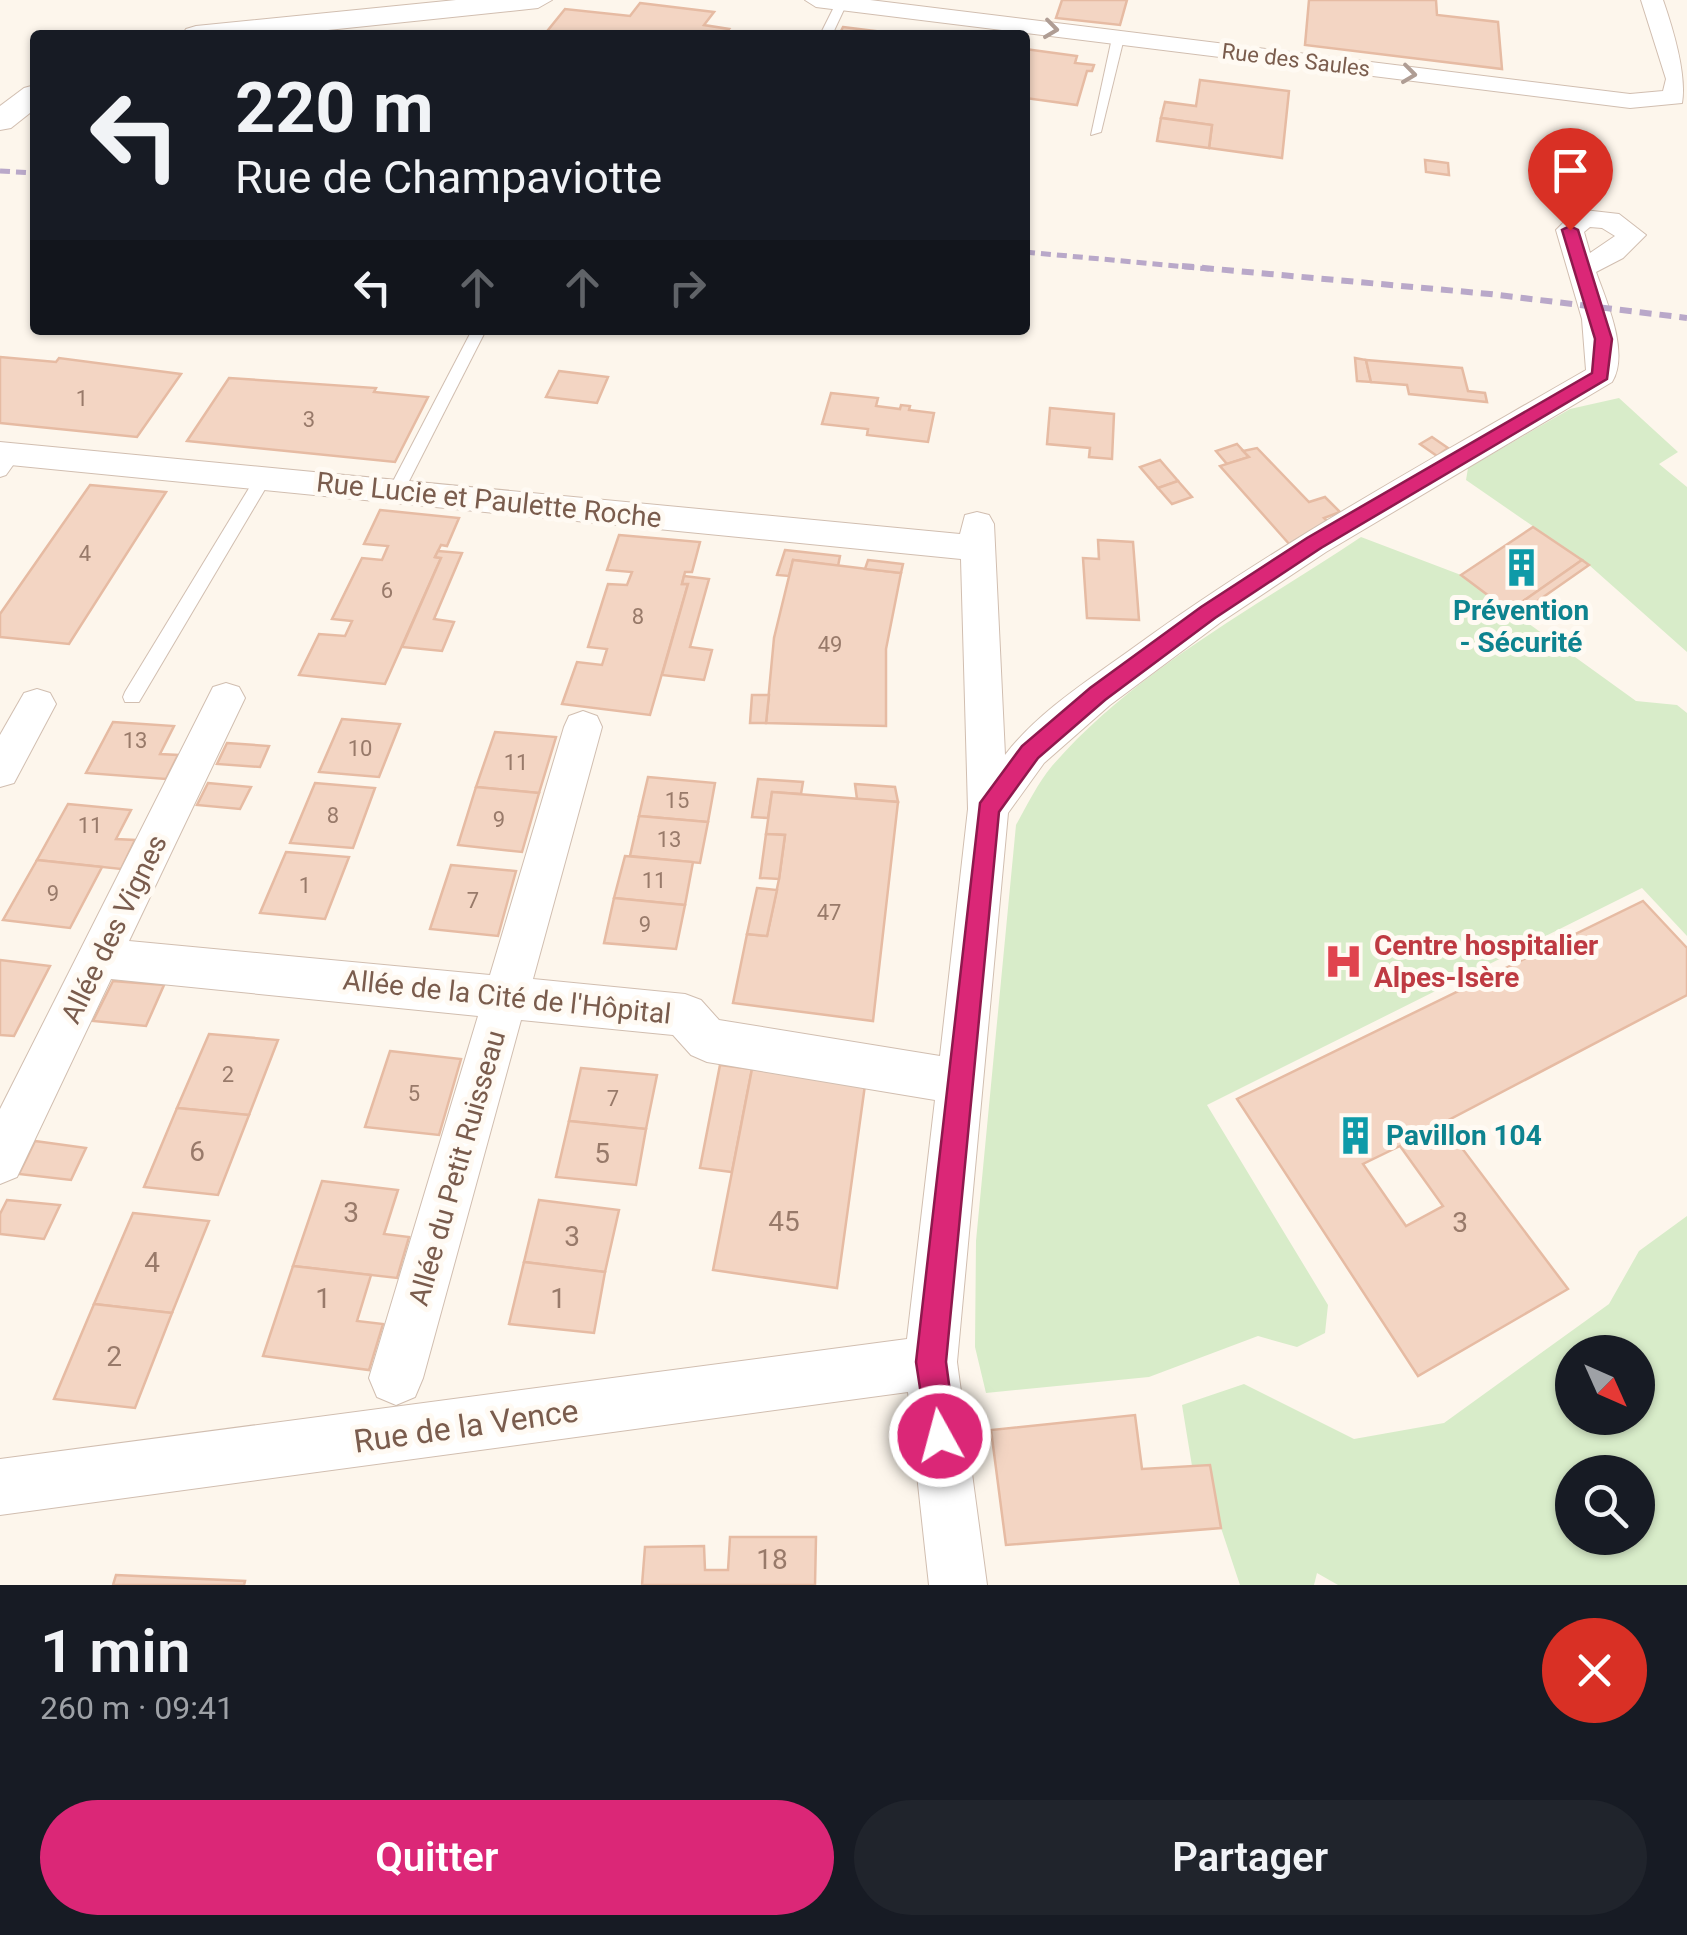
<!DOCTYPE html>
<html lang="fr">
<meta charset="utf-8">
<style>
:root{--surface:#171b24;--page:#20242c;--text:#f1f3f6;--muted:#9ea1a6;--accent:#db2777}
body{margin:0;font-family:Roboto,sans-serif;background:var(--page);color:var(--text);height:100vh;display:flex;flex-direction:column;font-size:38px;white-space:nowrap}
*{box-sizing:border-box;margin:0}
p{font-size:32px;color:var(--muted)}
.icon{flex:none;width:55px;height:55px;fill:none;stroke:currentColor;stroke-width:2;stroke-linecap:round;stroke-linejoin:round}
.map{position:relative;height:1585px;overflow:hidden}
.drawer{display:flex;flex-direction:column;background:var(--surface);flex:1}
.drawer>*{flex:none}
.banner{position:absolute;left:30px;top:30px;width:1000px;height:305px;border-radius:10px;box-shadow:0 2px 8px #0004;background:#171b24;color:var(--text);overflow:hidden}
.needle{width:65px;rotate:135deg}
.tools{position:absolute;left:1555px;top:1335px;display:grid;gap:20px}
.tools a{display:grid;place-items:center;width:100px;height:100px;border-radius:50%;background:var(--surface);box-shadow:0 2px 8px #0004;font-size:50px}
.pin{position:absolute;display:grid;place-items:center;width:85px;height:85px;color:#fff;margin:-102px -42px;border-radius:50% 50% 50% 0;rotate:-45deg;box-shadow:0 0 10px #0007}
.pin .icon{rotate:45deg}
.me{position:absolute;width:110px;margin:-55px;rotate:353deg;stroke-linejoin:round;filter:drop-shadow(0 0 8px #0008)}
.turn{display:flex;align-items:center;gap:35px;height:210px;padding:0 40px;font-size:45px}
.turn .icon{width:130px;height:130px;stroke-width:2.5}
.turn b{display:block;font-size:70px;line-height:85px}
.lanes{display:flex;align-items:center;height:95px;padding:0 40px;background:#0003;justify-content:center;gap:50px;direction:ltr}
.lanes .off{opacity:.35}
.round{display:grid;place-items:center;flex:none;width:105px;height:105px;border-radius:52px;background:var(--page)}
.headline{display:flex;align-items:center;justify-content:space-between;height:170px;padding:0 40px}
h1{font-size:60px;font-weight:600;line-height:75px}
.action{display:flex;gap:20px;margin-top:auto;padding:20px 40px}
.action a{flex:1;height:115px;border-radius:60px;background:var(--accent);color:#fff;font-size:40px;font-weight:600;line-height:115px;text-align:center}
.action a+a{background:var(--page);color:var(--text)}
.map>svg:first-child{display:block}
</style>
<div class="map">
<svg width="1687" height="1585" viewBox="0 0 1687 1585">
<rect width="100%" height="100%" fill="#fdf6ec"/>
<g fill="#d8ecc9" fill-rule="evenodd">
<path d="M1619,398L1678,452L1659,464L1687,487V652L1589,565L1466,480L1468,468L1570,409Z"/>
<path d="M1361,537L1461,575L1636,701L1677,705L1687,713V936L1642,888L1207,1105L1328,1305L1325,1333L1297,1347L1258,1336L1149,1377L986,1393L975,1347L976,1241L1016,825C1027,805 1038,783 1052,766C1135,670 1256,607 1361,537Z"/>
<path d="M1687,1216V1585H1338L1317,1573L1314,1585H1240L1221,1528L1210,1465L1192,1466L1182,1405L1244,1384L1354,1439L1444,1423L1609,1304L1639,1251ZM1572,1352H1638V1418H1572ZM1572,1472H1638V1538H1572Z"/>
</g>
<g fill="#f3d5c3" stroke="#e6bba3" stroke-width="2.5" fill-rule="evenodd">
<path d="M1062,0H1127L1120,25L1056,18Z"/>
<path d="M1309,0H1436L1437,15L1498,22L1502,69L1305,45Z"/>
<path d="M640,3L714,12L704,25L729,29L724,35H544L565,9L630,16Z"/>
<path d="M843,27L907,35H839Z"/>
<path d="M1025,49L1077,56L1075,63L1094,65L1092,71H1087L1077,105L1025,98Z"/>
<path d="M1200,80L1289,91L1282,158L1209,148L1212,125L1161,118L1165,102L1196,106Z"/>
<path d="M1161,118L1212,125L1209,148L1157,141Z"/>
<path d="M1579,153L1602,156L1604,167L1580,164Z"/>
<path d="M1425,160L1448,163L1449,175L1426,172Z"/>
<path d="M0,357L56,362L59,358L181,374L137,437L0,423Z"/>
<path d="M1355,358L1366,360L1371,382L1357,381Z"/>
<path d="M1366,360L1462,368L1468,391L1485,393L1487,402L1409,394L1407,385L1371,382Z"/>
<path d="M559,371L608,377L597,403L546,397Z"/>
<path d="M229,378L376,388L374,392L428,397L395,462L187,441Z"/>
<path d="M831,393L878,398L876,406L900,409L901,405L910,406L909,410L934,413L928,442L867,435L868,429L822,424Z"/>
<path d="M1050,408L1114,414L1112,459L1089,457L1090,448L1047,444Z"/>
<path d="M1432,437L1448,448L1437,456L1420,444Z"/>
<path d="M1237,444L1249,457L1227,464L1216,451Z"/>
<path d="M1257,448L1309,502L1325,497L1340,512L1324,518L1329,523L1290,545L1220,466L1249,457L1243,451Z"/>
<path d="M1160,460L1178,481L1158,488L1140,467Z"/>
<path d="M1178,481L1192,497L1172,504L1158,488Z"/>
<path d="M90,485L166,492L69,644L0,637V614Z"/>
<path d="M380,510L459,518L447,546L441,545L435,557L441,558L385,684L299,675L319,634L345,636L352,621L332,619L362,558L382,560L388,546L364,544Z"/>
<path d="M1533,527L1582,560L1509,611L1461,575Z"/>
<path d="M619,535L700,542L692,572H685L682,584H688L650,715L562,704L577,662L602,665L607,649L588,647L608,584L627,585L632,572L607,570Z"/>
<path d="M1098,540L1133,542L1139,620L1087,618L1083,558L1099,559Z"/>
<path d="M785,550L840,556L838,566L793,560L789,576L777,575Z"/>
<path d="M438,551L462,553L434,619L454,622L442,651L402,647L441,558L435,557Z"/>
<path d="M793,560L901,573L886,649V726L766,723L774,638Z"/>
<path d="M868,560L903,564L901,573L865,569Z"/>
<path d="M1582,560L1589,565L1516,616L1509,611Z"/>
<path d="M684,576L709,579L690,647L712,650L704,680L662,675L688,584H682Z"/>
<path d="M752,695H769L766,723H750Z"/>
<path d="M342,719L400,724L379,777L319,772Z"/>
<path d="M113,722L174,726L160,754L178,755L166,779L86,773Z"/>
<path d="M495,732L556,737L539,793L476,787Z"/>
<path d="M227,743L269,746L260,767L217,764Z"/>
<path d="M648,777L715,783L708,822L639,816Z"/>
<path d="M758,779L803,782L801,794L772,792L768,818L752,817Z"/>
<path d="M208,783L251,787L240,809L197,805Z"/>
<path d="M315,783L375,788L353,848L290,843Z"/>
<path d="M855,784L895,787L898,802L857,799Z"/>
<path d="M476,787L539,793L522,852L458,845Z"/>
<path d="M772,792L898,802L873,1021L733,1003L747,934L767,936L779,879L785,835L766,834Z"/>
<path d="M68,804L131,810L116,839L135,840L121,869L37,860Z"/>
<path d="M639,816L708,822L700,863L630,856Z"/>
<path d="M766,834L785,835L779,879L760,878Z"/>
<path d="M286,852L349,857L325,919L260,913Z"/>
<path d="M625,856L693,862L685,905L614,898Z"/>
<path d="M37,860L102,867L70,928L3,920Z"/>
<path d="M451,865L516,871L498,936L430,929Z"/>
<path d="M757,888L777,890L767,936L747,934Z"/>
<path d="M614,898L685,905L676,949L604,943Z"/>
<path d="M1643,901L1687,948V995L1443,1123L1568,1289L1418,1376L1237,1099ZM1400,1146L1443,1206L1406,1226L1363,1164Z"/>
<path d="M0,960L50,966L14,1036L0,1035Z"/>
<path d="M113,981L164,985L146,1026L93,1021Z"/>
<path d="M209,1034L278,1040L249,1115L177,1108Z"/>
<path d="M390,1051L461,1059L439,1135L365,1127Z"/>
<path d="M720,1065L752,1069L732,1172L700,1168Z"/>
<path d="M581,1068L657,1075L646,1129L569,1121Z"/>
<path d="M752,1069L865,1085L837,1288L713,1270Z"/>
<path d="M177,1108L249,1115L218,1195L144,1187Z"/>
<path d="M569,1121L646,1129L636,1185L556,1177Z"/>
<path d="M35,1141L86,1148L71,1180L19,1174Z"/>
<path d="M322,1181L398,1190L384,1234L409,1237L397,1278L293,1266Z"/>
<path d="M7,1200L60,1205L44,1239L0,1234V1214Z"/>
<path d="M539,1200L619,1210L605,1272L524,1262Z"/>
<path d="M133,1213L209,1221L172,1313L94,1304Z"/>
<path d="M524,1262L605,1272L594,1333L509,1324Z"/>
<path d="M293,1266L371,1275L357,1321L383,1324L369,1370L263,1356Z"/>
<path d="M94,1304L172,1313L135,1408L54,1399Z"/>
<path d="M1135,1415L1142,1469L1210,1465L1221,1528L1006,1545L991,1430Z"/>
<path d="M730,1537H816L815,1585H642L645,1547L704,1546L705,1570H728Z"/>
<path d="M116,1575L245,1581L244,1585H113Z"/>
</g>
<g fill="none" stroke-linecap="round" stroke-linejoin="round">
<defs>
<g id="service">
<path d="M837,1L847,3L832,35H820Z"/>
<path d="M1118,35L1124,38L1101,132L1091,135L1112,38Z"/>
<path d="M472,330H486L405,489L397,495L391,493L389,489Z"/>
<path d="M13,448L21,454L6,475L0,477V460Z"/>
<path d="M263,473L271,479L139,702H125L123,697L125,692L257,475Z"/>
</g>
<g id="minor">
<path d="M805,0H870L1630,94L1663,91L1666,79L1641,0H1663C1673,29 1687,74 1682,103L1630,108L816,7Z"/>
<path d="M1584,210L1619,214L1646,235L1623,258L1596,272C1606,300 1630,353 1612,382L1326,552L1221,622L1110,705L1044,763L1008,813L957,1362L987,1585H929L908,1392L0,1515V1459L907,1339L935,1100L707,1062L691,1055L673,1035L521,1020L423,1378L415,1397L396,1405L377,1397L369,1378L478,1016L111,979L17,1177L0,1184V1109L213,687L226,683L239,687L245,698L129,941L490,975L564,727L569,716L583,711L597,716L602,727L533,979L685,994L701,1000L719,1020L940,1056L968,809L961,559L0,464V442L960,534L965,515L977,512L989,515L994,524L1005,755C1038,712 1090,679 1133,648C1276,544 1432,459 1586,370L1582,319L1556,230L1574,212ZM1590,227L1602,228L1615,236L1590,253L1584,232Z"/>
<path d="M37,689L50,693L56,704L14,783L0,787V735L24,693Z"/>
</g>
<g id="tertiary">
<path d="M456,0H552L538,8L280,35H182L186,29L196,26Z"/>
<path d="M35,85V109L11,128L0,130V106L24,88Z"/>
</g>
</defs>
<use href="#service" stroke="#d1beb0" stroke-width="2"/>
<use href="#minor" stroke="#d1beb0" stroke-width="2"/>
<use href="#tertiary" stroke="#d1beb0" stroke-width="2"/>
<use href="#service" fill="#fff" fill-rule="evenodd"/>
<use href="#minor" fill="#fff" fill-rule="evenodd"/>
<use href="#tertiary" fill="#fff" fill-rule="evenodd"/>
<g stroke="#b9a8c9" stroke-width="5" stroke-dasharray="10 6" stroke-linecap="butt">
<path d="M0,171L35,173"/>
<path d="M1025,252L1209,269"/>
</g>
<path stroke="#b9a8c9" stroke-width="6" stroke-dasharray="12 8" stroke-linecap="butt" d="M1182,266L1490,294L1687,318"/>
</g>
<defs><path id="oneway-chevron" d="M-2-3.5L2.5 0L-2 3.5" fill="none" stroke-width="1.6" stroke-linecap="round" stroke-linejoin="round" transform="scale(2.5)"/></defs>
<g stroke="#af9d94">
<use href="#oneway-chevron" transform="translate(1051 29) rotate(7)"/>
<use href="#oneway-chevron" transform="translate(1409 74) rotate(7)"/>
</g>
<path fill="#db2777" stroke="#8e194d" stroke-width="2.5" d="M1570,226L1578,230L1612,339L1607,379L1321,548L1215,618L1105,700L1038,758L999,812L946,1362L956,1436L951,1447L940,1451L929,1447L916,1362L980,803L1022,746L1090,688L1201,607L1307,538L1592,373L1595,339L1562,230Z"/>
<defs>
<symbol id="building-bare" viewBox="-9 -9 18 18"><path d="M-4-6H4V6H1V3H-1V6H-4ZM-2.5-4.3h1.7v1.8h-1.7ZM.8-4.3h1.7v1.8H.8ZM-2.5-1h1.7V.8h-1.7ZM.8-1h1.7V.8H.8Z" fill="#0f9aa8" stroke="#fffaf3" stroke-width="2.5" paint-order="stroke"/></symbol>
<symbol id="hospital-bare" viewBox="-9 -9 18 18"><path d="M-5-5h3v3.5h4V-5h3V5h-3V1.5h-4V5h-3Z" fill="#e0444e" stroke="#fffaf3" stroke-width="2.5" paint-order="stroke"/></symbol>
</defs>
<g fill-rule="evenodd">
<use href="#building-bare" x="1494" y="540" width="55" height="55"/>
<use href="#hospital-bare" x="1316" y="934" width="55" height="55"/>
<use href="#building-bare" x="1328" y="1108" width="55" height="55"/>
</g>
<g text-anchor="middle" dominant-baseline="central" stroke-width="10" stroke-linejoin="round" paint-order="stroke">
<g font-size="22" fill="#7a5c4d" stroke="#fffaf3">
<text transform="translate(1296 60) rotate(7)">Rue des Saules</text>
</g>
<g font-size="22" fill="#987a6a">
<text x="82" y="398">1</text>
<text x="309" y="419">3</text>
<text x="85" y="553">4</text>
<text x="387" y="590">6</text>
<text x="638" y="616">8</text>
<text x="830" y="644">49</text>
<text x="135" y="740">13</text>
<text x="360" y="748">10</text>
<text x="516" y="762">11</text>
<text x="677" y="800">15</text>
<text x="333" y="815">8</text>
<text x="499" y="819">9</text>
<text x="90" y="825">11</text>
<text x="669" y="839">13</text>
<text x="654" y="880">11</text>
<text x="305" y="885">1</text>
<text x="53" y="893">9</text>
<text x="473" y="900">7</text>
<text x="829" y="912">47</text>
<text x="645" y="924">9</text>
<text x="228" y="1074">2</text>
<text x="414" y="1093">5</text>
<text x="613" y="1098">7</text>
</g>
<g font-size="28" fill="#7a5c4d" stroke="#fffaf3">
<text transform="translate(489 500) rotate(6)">Rue Lucie et Paulette Roche</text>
<text transform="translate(114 929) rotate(-64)">Allée des Vignes</text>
<text transform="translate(507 997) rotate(6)">Allée de la Cité de l'Hôpital</text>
<text transform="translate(457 1168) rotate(-74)">Allée du Petit Ruisseau</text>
</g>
<g font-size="28" font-weight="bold" fill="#0d838f" stroke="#fffaf3">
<text x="1521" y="610">Prévention<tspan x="1521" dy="32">- Sécurité</tspan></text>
<text x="1386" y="1135" text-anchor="start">Pavillon 104</text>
</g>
<g font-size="28" font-weight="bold" fill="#be3a42" stroke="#fffaf3" text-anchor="start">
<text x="1374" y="945">Centre hospitalier<tspan x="1374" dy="32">Alpes-Isère</tspan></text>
</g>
<g font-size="28" fill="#987a6a">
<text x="197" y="1151">6</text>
<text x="602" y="1153">5</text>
<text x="351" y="1212">3</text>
<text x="784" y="1221">45</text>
<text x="1460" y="1222">3</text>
<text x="572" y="1236">3</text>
<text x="152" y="1262">4</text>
<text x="323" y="1298">1</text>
<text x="558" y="1298">1</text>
<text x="114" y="1356">2</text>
<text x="772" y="1559">18</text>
</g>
<g font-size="32" fill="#7a5c4d" stroke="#fffaf3">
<text transform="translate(466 1426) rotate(-8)">Rue de la Vence</text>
</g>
</g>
</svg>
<div class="tools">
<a><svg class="needle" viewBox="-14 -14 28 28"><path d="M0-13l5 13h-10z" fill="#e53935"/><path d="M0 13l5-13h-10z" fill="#9ea1a6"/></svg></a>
<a><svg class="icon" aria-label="search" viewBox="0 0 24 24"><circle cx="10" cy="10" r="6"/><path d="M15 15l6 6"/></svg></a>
</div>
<div class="pin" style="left:1570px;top:230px;background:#d93025"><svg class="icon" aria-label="arrive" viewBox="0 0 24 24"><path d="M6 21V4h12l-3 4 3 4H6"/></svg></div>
<svg class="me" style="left:940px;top:1436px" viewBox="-20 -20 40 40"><circle r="17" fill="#db2777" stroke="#fff" stroke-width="3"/><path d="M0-11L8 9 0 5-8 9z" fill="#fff"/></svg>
<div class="banner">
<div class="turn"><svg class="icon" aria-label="left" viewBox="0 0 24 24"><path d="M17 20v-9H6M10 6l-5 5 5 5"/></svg><div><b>220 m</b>Rue de Champaviotte</div></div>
<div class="lanes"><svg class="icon" aria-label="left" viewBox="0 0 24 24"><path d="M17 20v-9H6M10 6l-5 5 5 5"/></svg><svg class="icon off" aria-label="ahead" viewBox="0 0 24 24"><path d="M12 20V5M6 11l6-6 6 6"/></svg><svg class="icon off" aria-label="ahead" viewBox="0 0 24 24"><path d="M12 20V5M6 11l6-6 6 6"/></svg><svg class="icon off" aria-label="right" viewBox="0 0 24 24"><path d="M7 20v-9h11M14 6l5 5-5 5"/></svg></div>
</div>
</div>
<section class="drawer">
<div class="headline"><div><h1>1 min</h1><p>260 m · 09:41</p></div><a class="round" style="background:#d93025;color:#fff"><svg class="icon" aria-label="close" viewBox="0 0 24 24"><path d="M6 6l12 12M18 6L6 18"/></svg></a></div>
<div class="action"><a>Quitter</a><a>Partager</a></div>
</section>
